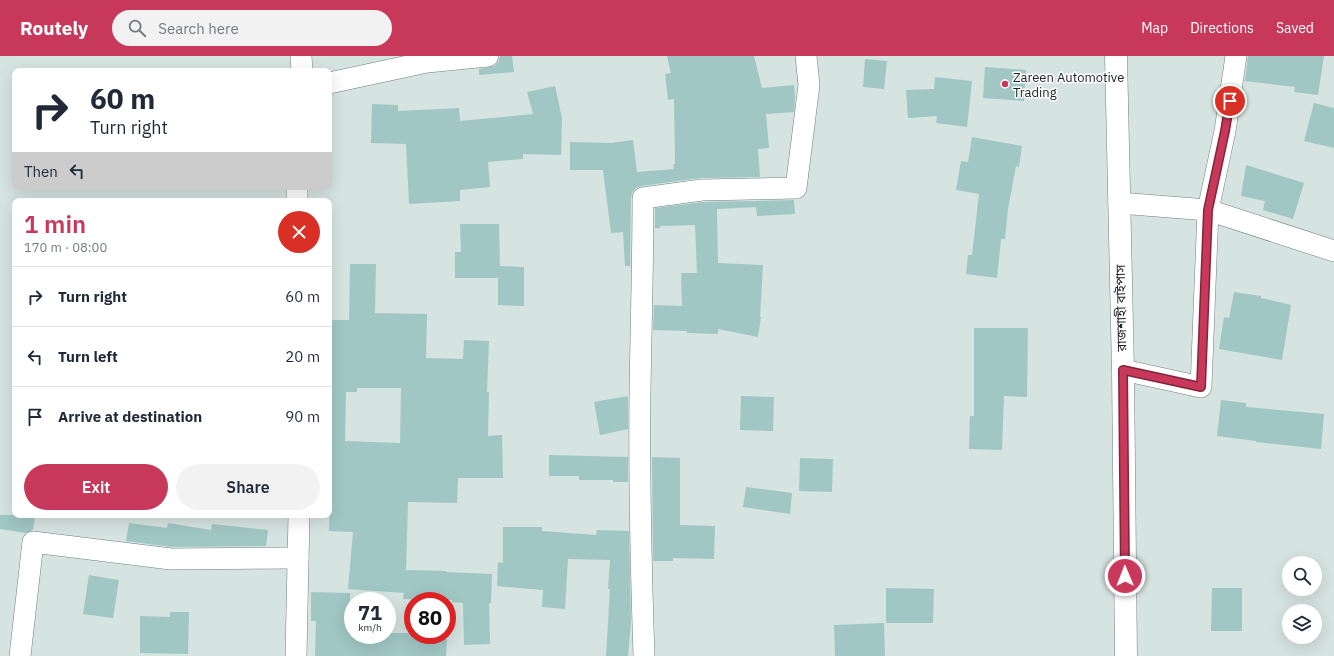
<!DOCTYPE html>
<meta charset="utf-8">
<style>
:root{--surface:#fff;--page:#f2f2f3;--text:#1f2937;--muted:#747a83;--line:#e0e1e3;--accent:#c8385a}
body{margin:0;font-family:"IBM Plex Sans","Noto Sans Bengali",sans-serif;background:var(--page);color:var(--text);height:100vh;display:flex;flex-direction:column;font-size:15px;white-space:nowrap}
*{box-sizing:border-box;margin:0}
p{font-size:13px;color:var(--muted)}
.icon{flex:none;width:22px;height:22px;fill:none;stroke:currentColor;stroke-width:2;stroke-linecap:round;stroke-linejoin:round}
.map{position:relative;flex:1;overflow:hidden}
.sheet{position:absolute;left:12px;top:142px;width:320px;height:320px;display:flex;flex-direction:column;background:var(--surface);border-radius:8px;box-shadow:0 4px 16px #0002}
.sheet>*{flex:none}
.hud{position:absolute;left:12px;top:12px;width:320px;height:122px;border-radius:8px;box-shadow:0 4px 16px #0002;background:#fff;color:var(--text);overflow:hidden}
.fabs{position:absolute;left:1282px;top:500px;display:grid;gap:8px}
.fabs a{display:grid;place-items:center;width:40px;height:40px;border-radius:50%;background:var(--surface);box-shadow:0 4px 16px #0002;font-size:20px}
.speed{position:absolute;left:344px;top:536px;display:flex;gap:8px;font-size:20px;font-weight:700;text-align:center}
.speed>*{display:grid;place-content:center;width:52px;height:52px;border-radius:50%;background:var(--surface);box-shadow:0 4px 16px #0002;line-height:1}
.speed small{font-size:10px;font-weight:400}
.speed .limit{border:6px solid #d22;background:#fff;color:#111}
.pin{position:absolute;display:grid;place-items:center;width:34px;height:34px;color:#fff;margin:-17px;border:2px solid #fff;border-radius:50%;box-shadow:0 1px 4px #0007}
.me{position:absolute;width:44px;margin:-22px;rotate:359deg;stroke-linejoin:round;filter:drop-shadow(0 0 3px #0008)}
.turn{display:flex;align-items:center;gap:14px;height:84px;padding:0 12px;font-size:18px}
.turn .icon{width:52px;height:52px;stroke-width:2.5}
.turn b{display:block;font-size:28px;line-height:34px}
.then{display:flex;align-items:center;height:38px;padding:0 12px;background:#0003;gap:8px;font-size:15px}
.round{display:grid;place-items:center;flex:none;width:42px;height:42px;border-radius:21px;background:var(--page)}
.head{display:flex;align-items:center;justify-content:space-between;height:68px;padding:0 12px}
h1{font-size:24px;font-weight:600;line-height:30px;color:var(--accent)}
.button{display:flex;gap:8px;margin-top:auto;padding:8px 12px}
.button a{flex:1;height:46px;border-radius:24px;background:var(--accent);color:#fff;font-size:16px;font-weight:600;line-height:46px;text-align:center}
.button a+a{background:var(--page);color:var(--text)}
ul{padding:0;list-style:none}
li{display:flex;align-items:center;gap:12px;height:60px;padding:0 12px;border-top:1px solid var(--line)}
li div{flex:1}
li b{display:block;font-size:15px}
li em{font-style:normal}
header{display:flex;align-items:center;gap:24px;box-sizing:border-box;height:56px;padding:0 20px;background:var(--accent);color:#fff}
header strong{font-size:19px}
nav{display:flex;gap:22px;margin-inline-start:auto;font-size:14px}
.search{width:280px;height:36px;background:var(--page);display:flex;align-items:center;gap:10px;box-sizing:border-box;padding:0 14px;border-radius:22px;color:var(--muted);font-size:15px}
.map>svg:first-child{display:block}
</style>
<header>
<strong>Routely</strong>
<div class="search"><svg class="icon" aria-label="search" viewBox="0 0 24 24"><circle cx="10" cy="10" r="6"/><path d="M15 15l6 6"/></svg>Search here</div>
<nav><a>Map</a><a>Directions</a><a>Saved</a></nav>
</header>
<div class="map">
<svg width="1334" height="600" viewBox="0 0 1334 600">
<rect width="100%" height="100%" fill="#d5e3e1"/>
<g fill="#a0c7c4" fill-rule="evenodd">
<path d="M500,0H512L514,16L479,19V13L495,10L499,5Z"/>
<path d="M667,0H754L762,32L794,29L795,41L794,56L766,58L769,92L758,93L760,121L700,122L641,130L636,132L632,137L631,142L630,210H625L623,176L611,177L603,114H570V86L611,87L633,84L637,116L674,113L673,108H675L674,43L668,44L665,18L671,17Z"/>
<path d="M1248,0H1324L1318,39L1294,36L1295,31L1245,25Z"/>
<path d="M865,3L887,5L884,33L863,31Z"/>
<path d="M985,11L1026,14L1024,45L983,42Z"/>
<path d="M935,21L972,25L967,71L936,67L937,60L908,62L906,34L934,33Z"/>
<path d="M555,30L562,62L561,99L523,98V103L488,106L490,131L460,134V145L409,148L406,88L371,87L372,48L398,49V55L459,52L460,65L533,58L527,36Z"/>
<path d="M1314,47L1334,52V92L1304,85Z"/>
<path d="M972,81L1022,90L1019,111L1016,110L1008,153L1005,183H1001L997,222L966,218L968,199H972L979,138L956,134L961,105L968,106Z"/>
<path d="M1246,109L1304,127L1293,163L1263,154L1265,145L1241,140Z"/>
<path d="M794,144L795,158L757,160L756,151L717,153L718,207L763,209L760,261H761L758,281L718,273V278L687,277V275L653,274L654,249L682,250L681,217H697L695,169L660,170V172H655V152L703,146Z"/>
<path d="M460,168H499L500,210L524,211V250L498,249V222H455V196H461Z"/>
<path d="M350,208H376L375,257L427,258L426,302L463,303L464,284L489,285L487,336H489L488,380L502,379L503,422H458L457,447L408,446L406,514L446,515V516L492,518L491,547H489L490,588L464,589L463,547L452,546V544L403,543L404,537L348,533L353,476L329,475L330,411H329V264H349ZM357,332H401L400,387L345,385L346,336H357Z"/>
<path d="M1234,236L1261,240V242L1291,249L1282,304L1219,293L1224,261L1229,262Z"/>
<path d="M974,272H1028L1027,341L1004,340L1002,394L969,393L970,360H974Z"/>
<path d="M628,340V373L600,379L594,346Z"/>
<path d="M741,340L774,341L773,375L740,374Z"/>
<path d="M1221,344L1246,347V351L1324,358L1321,393L1256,386V385L1217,380Z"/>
<path d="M549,399L628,401V426H613V424H579V420H549Z"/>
<path d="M652,401L680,402V469L715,470L714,503L673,502V505H653Z"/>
<path d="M800,402L833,403L832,436L799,435Z"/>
<path d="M746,431L792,437L790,458L743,451Z"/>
<path d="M0,459H35L33,474L26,477L0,473Z"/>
<path d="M129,467L167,472L168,467L211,474L212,468L268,474L266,490L172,491L126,485Z"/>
<path d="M503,471H542V475L596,479L597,474L629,475L631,566L628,600H606L610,533H608L610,504L568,503L565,553L542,551L543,534L497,530L498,506L503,507Z"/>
<path d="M89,519L119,524L113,562L83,558Z"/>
<path d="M886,532L934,533L933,567H886Z"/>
<path d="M1212,532H1242V575H1211Z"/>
<path d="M311,536L350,537V575H353V579H387V577H413V582L447,583L446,600H315L316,565H311Z"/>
<path d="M170,556H189L188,598L140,597V560L170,561Z"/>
<path d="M884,567L885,600H835L834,569Z"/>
</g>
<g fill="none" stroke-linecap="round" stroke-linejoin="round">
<defs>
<g id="street">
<path d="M301,0L302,15"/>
<path d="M329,27L427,6L488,0"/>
<path d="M297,131V145"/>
<path d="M1119,147L1208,154L1334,195"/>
<path d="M1123,314L1201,331L1208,154L1225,75L1236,0"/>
<path d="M20,600L33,486L171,503L298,502"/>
<path d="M296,600L299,459"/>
<path d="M644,600C641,512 639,424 640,336C641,271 643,206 643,142L702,134L796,132L809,29L806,0"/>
</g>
<path id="highway" d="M1116,0L1123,314L1126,600"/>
</defs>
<use href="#street" stroke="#727f7e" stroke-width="22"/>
<use href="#highway" stroke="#727f7e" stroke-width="23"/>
<use href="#street" stroke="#fff" stroke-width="21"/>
<use href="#highway" stroke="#fff" stroke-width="22"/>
</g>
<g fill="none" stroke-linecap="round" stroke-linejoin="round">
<defs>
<path id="route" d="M1125,520L1123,314L1201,331L1208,154L1225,75L1230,45"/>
</defs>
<use href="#route" stroke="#82243a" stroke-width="10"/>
<use href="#route" stroke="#c8385a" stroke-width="7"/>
</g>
<circle fill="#c8385a" stroke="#fff" stroke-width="1.5" cx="1005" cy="28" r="4"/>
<g text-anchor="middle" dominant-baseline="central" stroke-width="3" stroke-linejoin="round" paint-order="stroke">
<g font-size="13" fill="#1a1f1f" stroke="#fff" text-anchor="start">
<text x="1013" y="21">Zareen Automotive<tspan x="1013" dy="15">Trading</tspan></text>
</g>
<g font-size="13" fill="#1a1f1f" stroke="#fff">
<text transform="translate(1121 252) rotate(-91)">রাজশাহী বাইপাস</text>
</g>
</g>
</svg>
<div class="fabs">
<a><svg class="icon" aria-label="search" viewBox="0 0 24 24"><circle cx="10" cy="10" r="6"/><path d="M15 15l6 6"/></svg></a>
<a><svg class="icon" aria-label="layers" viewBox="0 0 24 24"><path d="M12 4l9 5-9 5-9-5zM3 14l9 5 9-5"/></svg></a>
</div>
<div class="speed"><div>71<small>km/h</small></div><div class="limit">80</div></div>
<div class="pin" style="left:1230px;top:45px;background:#d93025"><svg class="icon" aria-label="arrive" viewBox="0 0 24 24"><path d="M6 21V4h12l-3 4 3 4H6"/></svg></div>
<svg class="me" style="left:1125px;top:520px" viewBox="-20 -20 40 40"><circle r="17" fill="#c8385a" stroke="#fff" stroke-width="3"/><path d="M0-11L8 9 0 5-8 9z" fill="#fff"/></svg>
<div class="hud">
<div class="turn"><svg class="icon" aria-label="right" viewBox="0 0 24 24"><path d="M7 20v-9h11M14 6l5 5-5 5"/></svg><div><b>60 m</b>Turn right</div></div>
<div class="then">Then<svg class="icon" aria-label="left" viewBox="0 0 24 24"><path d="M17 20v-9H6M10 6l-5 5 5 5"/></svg></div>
</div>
<section class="sheet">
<div class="head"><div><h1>1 min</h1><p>170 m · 08:00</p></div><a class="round" style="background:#d93025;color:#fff"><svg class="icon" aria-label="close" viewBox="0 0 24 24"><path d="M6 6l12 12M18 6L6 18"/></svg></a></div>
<ul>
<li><svg class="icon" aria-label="right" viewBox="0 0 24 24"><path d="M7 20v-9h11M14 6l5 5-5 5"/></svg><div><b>Turn right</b></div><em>60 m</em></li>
<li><svg class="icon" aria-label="left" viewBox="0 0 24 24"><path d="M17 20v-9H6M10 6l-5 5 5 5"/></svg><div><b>Turn left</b></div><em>20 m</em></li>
<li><svg class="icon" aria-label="arrive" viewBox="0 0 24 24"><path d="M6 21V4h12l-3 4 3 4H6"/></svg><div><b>Arrive at destination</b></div><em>90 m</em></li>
</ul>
<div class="button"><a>Exit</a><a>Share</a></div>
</section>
</div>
